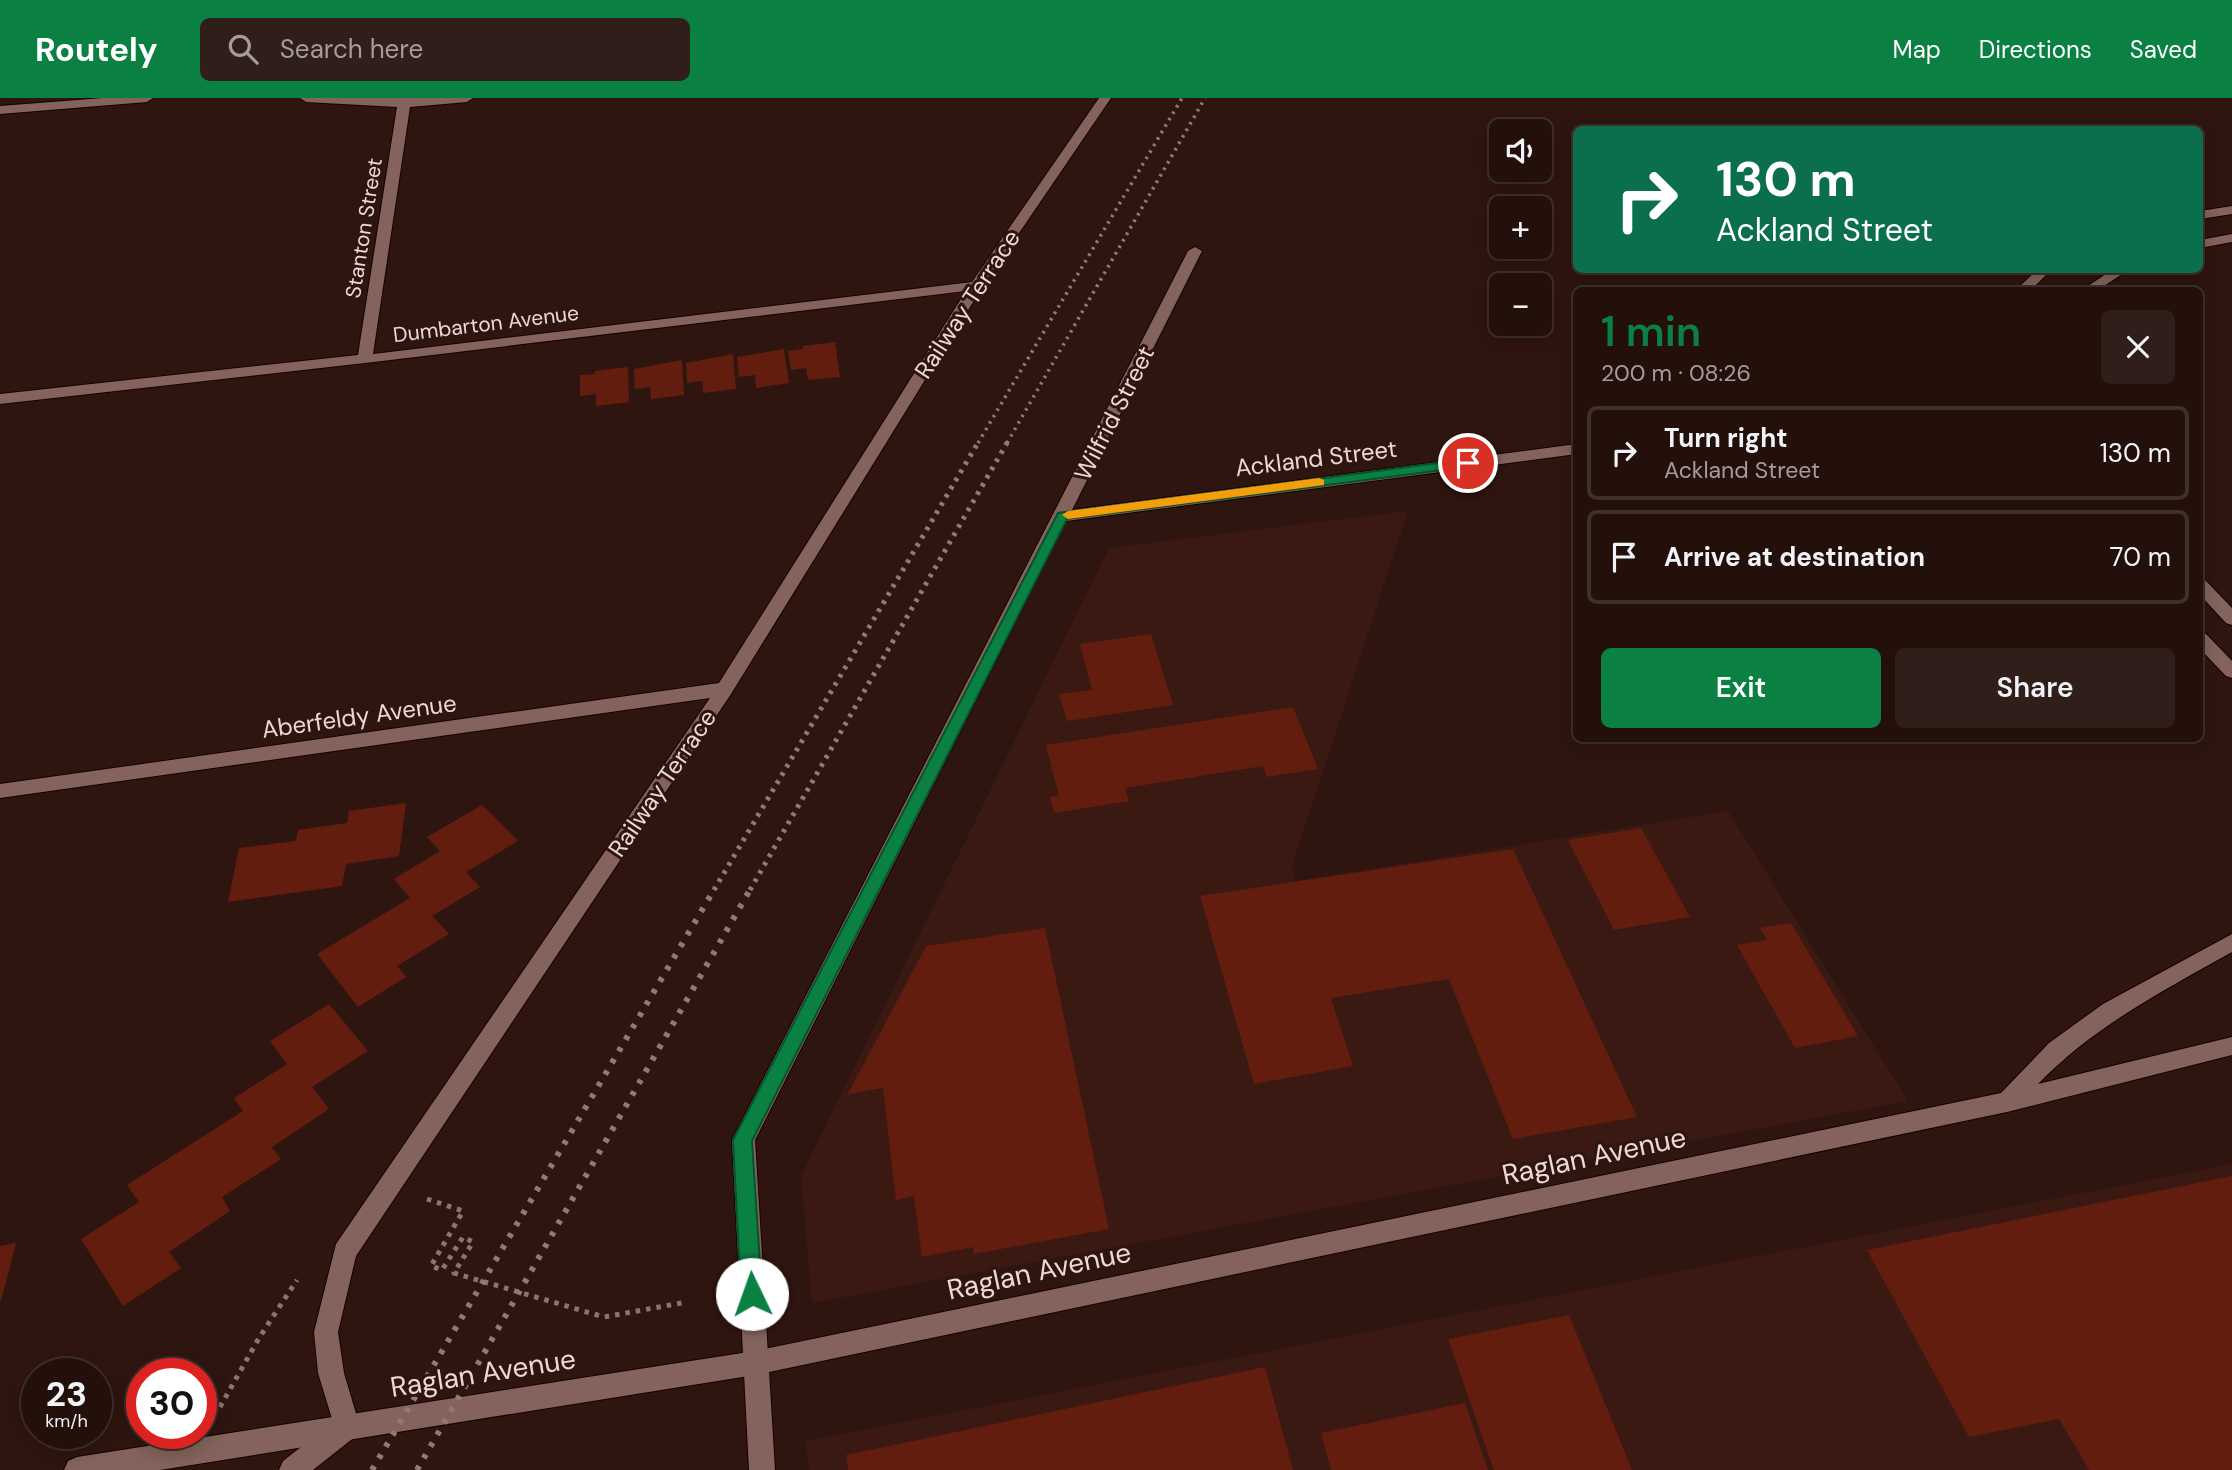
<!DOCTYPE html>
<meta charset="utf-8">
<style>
:root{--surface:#23100b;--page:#2f1e19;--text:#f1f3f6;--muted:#a39d9d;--line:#40302c;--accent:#0b8043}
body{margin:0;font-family:"DM Sans",sans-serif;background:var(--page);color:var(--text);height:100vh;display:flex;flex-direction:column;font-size:26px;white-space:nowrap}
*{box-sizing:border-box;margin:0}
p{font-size:23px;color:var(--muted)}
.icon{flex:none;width:38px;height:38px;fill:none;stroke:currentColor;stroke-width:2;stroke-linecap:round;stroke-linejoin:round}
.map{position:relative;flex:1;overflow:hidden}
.side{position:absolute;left:1573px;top:189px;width:630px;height:455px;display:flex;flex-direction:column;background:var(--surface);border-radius:10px;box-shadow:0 4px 18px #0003,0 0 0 2px var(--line)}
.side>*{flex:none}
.top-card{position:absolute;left:1573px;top:28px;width:630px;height:147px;border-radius:10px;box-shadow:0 4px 18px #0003,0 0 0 2px var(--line);background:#0b6e4f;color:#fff;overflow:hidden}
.tools{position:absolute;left:1489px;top:21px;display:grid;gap:14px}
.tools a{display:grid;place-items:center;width:63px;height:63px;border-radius:10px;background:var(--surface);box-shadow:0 4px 18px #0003,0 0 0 2px var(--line);font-size:35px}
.speed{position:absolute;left:21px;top:1260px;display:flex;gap:14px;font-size:35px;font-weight:700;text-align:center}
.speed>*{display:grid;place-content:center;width:91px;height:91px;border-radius:50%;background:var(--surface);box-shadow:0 4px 18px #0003,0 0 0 2px var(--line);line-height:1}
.speed small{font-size:18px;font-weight:400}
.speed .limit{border:10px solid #d22;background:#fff;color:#111}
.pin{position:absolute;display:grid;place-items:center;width:60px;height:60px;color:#fff;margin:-30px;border:4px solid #fff;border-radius:50%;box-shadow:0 2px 7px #0007}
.me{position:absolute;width:77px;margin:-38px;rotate:357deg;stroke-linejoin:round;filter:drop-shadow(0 0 5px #0008)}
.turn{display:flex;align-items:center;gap:24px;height:147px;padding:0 28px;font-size:32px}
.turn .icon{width:91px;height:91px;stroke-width:2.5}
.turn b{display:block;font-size:49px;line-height:60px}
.round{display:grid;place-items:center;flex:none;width:74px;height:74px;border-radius:10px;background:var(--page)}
.headline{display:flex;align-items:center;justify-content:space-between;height:119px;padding:0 28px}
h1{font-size:42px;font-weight:600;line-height:52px;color:var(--accent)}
.action{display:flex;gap:14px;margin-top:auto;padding:14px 28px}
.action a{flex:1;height:80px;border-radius:10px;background:var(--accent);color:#fff;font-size:28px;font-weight:600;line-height:80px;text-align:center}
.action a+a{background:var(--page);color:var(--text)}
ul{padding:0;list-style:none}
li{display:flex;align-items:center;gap:21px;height:94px;margin:0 14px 10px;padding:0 14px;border:4px solid var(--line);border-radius:10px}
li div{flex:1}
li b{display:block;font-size:26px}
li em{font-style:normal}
header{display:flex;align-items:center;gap:42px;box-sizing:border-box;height:98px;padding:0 35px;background:var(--accent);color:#fff}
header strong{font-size:33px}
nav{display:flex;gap:38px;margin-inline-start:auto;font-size:24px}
.search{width:490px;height:63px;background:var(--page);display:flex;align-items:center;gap:18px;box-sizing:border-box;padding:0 24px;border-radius:10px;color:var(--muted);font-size:26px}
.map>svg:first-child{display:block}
</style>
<header>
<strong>Routely</strong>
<div class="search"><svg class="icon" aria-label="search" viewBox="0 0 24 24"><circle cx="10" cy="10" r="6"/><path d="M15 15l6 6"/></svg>Search here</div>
<nav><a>Map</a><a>Directions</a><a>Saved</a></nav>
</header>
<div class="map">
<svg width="2232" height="1372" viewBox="0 0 2232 1372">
<rect width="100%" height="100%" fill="#2f150f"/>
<g fill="#3a1912">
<path d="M1408,413L1292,768L1296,783L1728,713L1908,1003L812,1205L801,1078L1109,450Z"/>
<path d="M2232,1066V1372H809L806,1343Z"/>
</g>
<g fill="#631d0f">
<path d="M835,244L840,279L808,282L806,270L791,272L788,253L803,251V248Z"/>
<path d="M784,251L789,285L756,290L755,277L739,279L737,259Z"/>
<path d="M733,256L736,291L703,295L702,283L687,285L686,265Z"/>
<path d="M682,262L684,297L651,301L650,289L635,291L634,271Z"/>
<path d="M628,269L629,304L596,308V296L580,298V277L595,276V273Z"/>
<path d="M1151,536L1173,607L1067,623L1059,596L1092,592L1080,546Z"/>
<path d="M1293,609L1318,671L1267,679L1263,668L1125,690L1129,703L1054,715L1050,699L1059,698L1046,647Z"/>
<path d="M406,705L399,758L346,766L342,788L228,804L239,750L296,743L298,732L347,725L349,713Z"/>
<path d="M482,707L518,743L466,774L480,789L432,818L449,836L397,868L406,879L358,909L317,856L410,800L394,781L440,753L427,739Z"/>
<path d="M1641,730L1690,819L1614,832L1568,742Z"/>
<path d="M1513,751L1637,1019L1513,1041L1449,881L1331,900L1353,968L1254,986L1200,798Z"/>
<path d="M1791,825L1858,938L1795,950L1737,847L1767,842L1760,830Z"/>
<path d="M1045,830L1109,1131L974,1156L973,1149L922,1159L914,1098L896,1102L883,990L848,996L926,848Z"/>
<path d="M329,906L368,953L312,989L329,1011L272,1049L281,1061L222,1099L230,1113L169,1154L181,1170L123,1208L81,1141L139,1104L127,1087L243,1013L234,1000L287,966L270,943Z"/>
<path d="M2232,1078V1372H2089L2059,1321L1969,1339L1867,1152Z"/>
<path d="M16,1145L1,1203H0V1148Z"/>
<path d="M1569,1217L1632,1372H1494L1448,1241Z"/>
<path d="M1265,1269L1293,1372H848L846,1357Z"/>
<path d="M1465,1305L1488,1372H1331L1321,1335Z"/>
</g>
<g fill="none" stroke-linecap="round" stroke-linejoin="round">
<defs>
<g id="minor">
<path d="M103,0H153L147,4L0,16V8Z"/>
<path d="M300,0H473L467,4L410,9L373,256L972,184L1099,0H1111L983,188L731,596L356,1158L338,1234L344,1275L360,1329L356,1338L313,1372H279L283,1363L333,1324L318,1275L314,1234L336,1146L710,600L0,700V686L719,585L966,193L365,265L0,306V296L358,257L397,9L306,4Z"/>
<path d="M1195,149L1202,153L1072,412L1577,346V356L1066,423L755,1042L775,1372H749L732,1042L1188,153Z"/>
</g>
<g id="tertiary">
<path d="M2232,108V116L2200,121V113Z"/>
<path d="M2232,136V144L2200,150V142Z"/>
<path d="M2037,172H2051L2031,192H2016Z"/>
<path d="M2112,172H2128L2098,192H2082Z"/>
<path d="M2200,481L2206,483L2232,510V527L2226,525L2200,497Z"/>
<path d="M2200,534L2206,536L2232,563V580L2226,578L2200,551Z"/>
<path d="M2232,836V854C2163,893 2094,928 2038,986L2232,939V957L2007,1014L755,1277L160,1372H64L68,1363L77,1359L755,1253L2001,995L2049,945L2103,906Z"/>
</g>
</defs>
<use href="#minor" stroke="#150200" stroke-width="2"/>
<use href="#tertiary" stroke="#150200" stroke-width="2"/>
<g stroke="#8b756f" stroke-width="5" stroke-dasharray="4.5 6" stroke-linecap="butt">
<path d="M427,1101L463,1113L431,1168L442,1172L463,1139L473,1144L454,1175L604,1219L687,1204"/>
<path d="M220,1309L259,1240L297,1182"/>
</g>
<use href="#minor" fill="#83635b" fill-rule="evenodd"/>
<use href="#tertiary" fill="#83635b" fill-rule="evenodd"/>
<g stroke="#917a75" stroke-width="3.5" stroke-dasharray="2.5 5" stroke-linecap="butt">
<path d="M978,345L1182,0"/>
<path d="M1007,345L1205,0"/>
</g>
<g stroke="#917a75" stroke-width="5" stroke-dasharray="3.5 6" stroke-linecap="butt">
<path d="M714,792L979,343"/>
<path d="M750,792L1008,343"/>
</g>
<g stroke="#917a75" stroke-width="6" stroke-dasharray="4.5 9" stroke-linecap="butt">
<path d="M372,1372L715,790"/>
<path d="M417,1372L751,790"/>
</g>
</g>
<path fill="#0b8043" stroke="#07532c" stroke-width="2" d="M1468,361L1475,365L1473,368L1067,421L752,1043L762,1196L759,1203L752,1205L744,1203L741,1196L733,1042L1058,415Z"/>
<path fill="#f59e0b" d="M1319,380L1324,382V387L1068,421L1062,417L1068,413Z"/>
<g text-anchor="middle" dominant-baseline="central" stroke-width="6" stroke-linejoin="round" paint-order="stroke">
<g font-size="21" fill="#ecd9d4" stroke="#2f150f">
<text transform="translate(364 130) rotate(-81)">Stanton Street</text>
<text transform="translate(486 226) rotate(-7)">Dumbarton Avenue</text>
</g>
<g font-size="24" fill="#ecd9d4" stroke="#2f150f">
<text transform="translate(967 206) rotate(-57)">Railway Terrace</text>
<text transform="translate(1114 315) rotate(-63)">Wilfrid Street</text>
<text transform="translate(1316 360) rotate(-7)">Ackland Street</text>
<text transform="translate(359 618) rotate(-8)">Aberfeldy Avenue</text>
<text transform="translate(662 685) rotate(-56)">Railway Terrace</text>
</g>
<g font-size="28" fill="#ecd9d4" stroke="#2f150f">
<text transform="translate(1594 1058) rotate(-12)">Raglan Avenue</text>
<text transform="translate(1039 1173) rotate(-12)">Raglan Avenue</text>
<text transform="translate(483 1275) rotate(-9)">Raglan Avenue</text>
</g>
</g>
</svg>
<div class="tools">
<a><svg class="icon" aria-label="sound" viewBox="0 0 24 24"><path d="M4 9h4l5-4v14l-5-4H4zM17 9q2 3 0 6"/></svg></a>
<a>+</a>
<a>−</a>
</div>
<div class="speed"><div>23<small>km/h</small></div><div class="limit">30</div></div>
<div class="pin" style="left:1468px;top:365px;background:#d93025"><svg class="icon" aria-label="arrive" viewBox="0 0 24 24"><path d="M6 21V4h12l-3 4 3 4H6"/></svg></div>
<svg class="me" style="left:752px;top:1196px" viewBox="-20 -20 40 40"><circle r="19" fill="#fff"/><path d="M0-13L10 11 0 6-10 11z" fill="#0b8043"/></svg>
<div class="top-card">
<div class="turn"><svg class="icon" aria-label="right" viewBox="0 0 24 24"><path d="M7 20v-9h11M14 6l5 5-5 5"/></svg><div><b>130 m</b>Ackland Street</div></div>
</div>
<section class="side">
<div class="headline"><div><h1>1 min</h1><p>200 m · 08:26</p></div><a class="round"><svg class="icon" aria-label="close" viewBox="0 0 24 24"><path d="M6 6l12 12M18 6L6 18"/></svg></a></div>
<ul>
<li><svg class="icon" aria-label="right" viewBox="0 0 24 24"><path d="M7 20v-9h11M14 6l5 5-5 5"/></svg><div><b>Turn right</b><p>Ackland Street</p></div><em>130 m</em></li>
<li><svg class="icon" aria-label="arrive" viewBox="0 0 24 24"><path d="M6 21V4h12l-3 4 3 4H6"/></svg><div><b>Arrive at destination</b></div><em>70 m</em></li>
</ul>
<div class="action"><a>Exit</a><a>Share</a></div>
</section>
</div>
